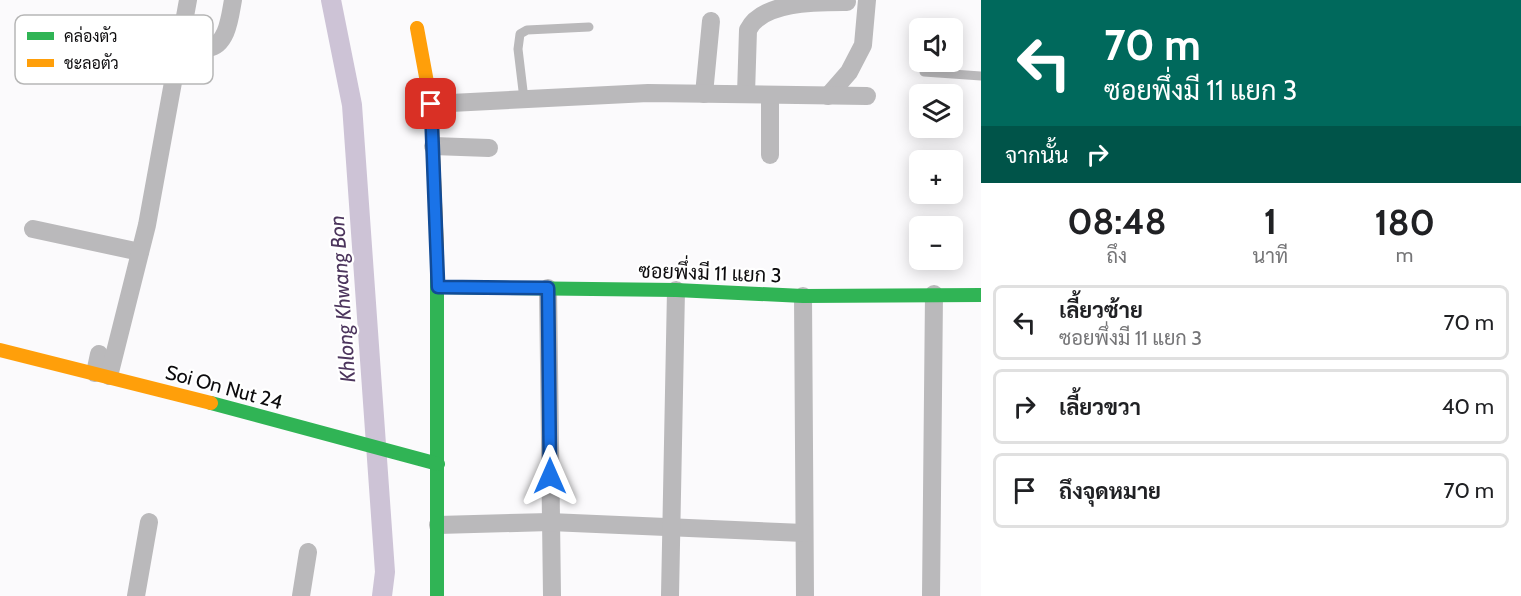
<!DOCTYPE html>
<html lang="th">
<meta charset="utf-8">
<style>
:root{--surface:#fff;--page:#f2f2f2;--text:#202124;--muted:#757577;--line:#e0e0e0}
body{margin:0;font-family:Cabin,Sarabun,sans-serif;background:var(--page);color:var(--text);height:100vh;display:flex;flex-direction:column;font-size:22px;white-space:nowrap}
*{box-sizing:border-box;margin:0}
p{font-size:20px;color:var(--muted)}
.icon{flex:none;width:33px;height:33px;fill:none;stroke:currentColor;stroke-width:2;stroke-linecap:round;stroke-linejoin:round}
.map{position:relative;flex:1;overflow:hidden}
.panel{display:flex;flex-direction:column;background:var(--surface);width:540px}
.panel>*{flex:none}
.hud{background:#00695c;color:#fff;overflow:hidden}
.buttons{position:absolute;left:909px;top:18px;display:grid;gap:12px}
.buttons a{display:grid;place-items:center;width:54px;height:54px;border-radius:9px;background:var(--surface);box-shadow:0 3px 15px #0003;font-size:30px}
.pin{position:absolute;display:grid;place-items:center;width:51px;height:51px;color:#fff;margin:-26px;border-radius:12px;box-shadow:0 3px 9px #0006}
.me{position:absolute;width:66px;margin:-33px;rotate:0deg;stroke-linejoin:round;filter:drop-shadow(0 0 4px #0008)}
.turn{display:flex;align-items:center;gap:21px;height:126px;padding:0 24px;font-size:27px}
.turn .icon{width:78px;height:78px;stroke-width:2.5}
.turn b{display:block;font-size:42px;line-height:51px}
.then{display:flex;align-items:center;height:57px;padding:0 24px;background:#0003;gap:12px;font-size:22px}
.eta{display:flex;justify-content:space-evenly;align-items:center;height:102px;text-align:center}
.eta b{font-size:36px;font-weight:700;line-height:42px}
ul{padding:0;list-style:none}
li{display:flex;align-items:center;gap:18px;height:75px;margin:0 12px 9px;padding:0 12px;border:3px solid var(--line);border-radius:9px}
li div{flex:1}
li b{display:block;font-size:22px}
li em{font-style:normal}
main{display:flex;flex:1;min-height:0}
.map>svg:first-child{display:block}
</style>
<main>
<div class="map">
<svg width="981" height="596" viewBox="0 0 981 596">
<rect width="100%" height="100%" fill="#fbfafc"/>
<g fill="none" stroke-linecap="round" stroke-linejoin="round">
<path stroke="#cdc3d6" stroke-width="20" d="M331,0L352,105L385,572L382,596"/>
<g stroke="#bab9bb" stroke-width="9">
<path d="M924,72L981,76"/>
<path d="M524,99L518,49L520,34L527,30L589,27"/>
</g>
<g stroke="#bab9bb" stroke-width="18">
<path d="M179,46C188,47 199,49 208,48C228,45 230,15 233,0"/>
<path d="M704,94L711,21"/>
<path d="M746,94L748,30C762,1 819,2 847,2"/>
<path d="M770,95V155"/>
<path d="M828,96L849,72L863,45L867,0"/>
<path d="M431,104L648,93L867,96"/>
<path d="M433,146L489,148"/>
<path d="M33,229L140,252"/>
<path d="M548,288L552,596"/>
<path d="M803,296L805,596"/>
<path d="M95,373L99,354"/>
<path d="M109,376L147,225L188,0"/>
<path d="M438,525L550,522L804,533"/>
<path d="M136,596L149,522"/>
<path d="M301,596L308,552"/>
<path d="M670,596L676,290"/>
<path d="M931,596L934,294"/>
</g>
<g stroke="#30b455" stroke-width="14">
<path d="M437,251V596"/>
<path d="M438,287L676,290L803,296L981,295"/>
<path d="M211,403L438,464"/>
</g>
<g stroke="#ff9f0a" stroke-width="14">
<path d="M417,28L431,104L437,251"/>
<path d="M0,350L211,403"/>
</g>
</g>
<g fill="none" stroke-linecap="round" stroke-linejoin="round">
<defs>
<path id="route" d="M431,104L438,287L548,288L550,476"/>
</defs>
<use href="#route" stroke="#114b97" stroke-width="15"/>
<use href="#route" stroke="#1a73e8" stroke-width="10"/>
</g>
<g text-anchor="middle" dominant-baseline="central" stroke-width="4.5" stroke-linejoin="round" paint-order="stroke">
<g font-size="20" fill="#0c0b0d" stroke="#fff">
<text transform="translate(710 273) rotate(2)">ซอยพึ่งมี 11 แยก 3</text>
<text transform="translate(224 387) rotate(15)">Soi On Nut 24</text>
</g>
<g font-size="21" font-style="italic" fill="#4c355d" stroke="#fff">
<text transform="translate(342 299) rotate(-94)">Khlong Khwang Bon</text>
</g>
</g>
<rect x="15" y="15" width="198" height="69" rx="9" fill="#fff" stroke="#b6b6b6" stroke-width="1.5"/>
<rect x="27" y="32" width="27" height="8" fill="#30b455"/>
<rect x="27" y="59" width="27" height="8" fill="#ff9f0a"/>
<g font-size="16" fill="#0c0b0d">
<text x="64" y="42">คล่องตัว</text>
<text x="64" y="69">ชะลอตัว</text>
</g>
</svg>
<div class="buttons">
<a><svg class="icon" aria-label="sound" viewBox="0 0 24 24"><path d="M4 9h4l5-4v14l-5-4H4zM17 9q2 3 0 6"/></svg></a>
<a><svg class="icon" aria-label="layers" viewBox="0 0 24 24"><path d="M12 4l9 5-9 5-9-5zM3 14l9 5 9-5"/></svg></a>
<a>+</a>
<a>−</a>
</div>
<div class="pin" style="left:431px;top:104px;background:#d93025"><svg class="icon" aria-label="arrive" viewBox="0 0 24 24"><path d="M6 21V4h12l-3 4 3 4H6"/></svg></div>
<svg class="me" style="left:550px;top:476px" viewBox="-20 -20 40 40"><path d="M0-17L14 15 0 8-14 15z" fill="#1a73e8" stroke="#fff" stroke-width="4"/></svg>
</div>
<section class="panel">
<div class="hud">
<div class="turn"><svg class="icon" aria-label="left" viewBox="0 0 24 24"><path d="M17 20v-9H6M10 6l-5 5 5 5"/></svg><div><b>70 m</b>ซอยพึ่งมี 11 แยก 3</div></div>
<div class="then">จากนั้น<svg class="icon" aria-label="right" viewBox="0 0 24 24"><path d="M7 20v-9h11M14 6l5 5-5 5"/></svg></div>
</div>
<div class="eta">
<div><b>08:48</b><p>ถึง</p></div>
<div><b>1</b><p>นาที</p></div>
<div><b>180</b><p>m</p></div>
</div>
<ul>
<li><svg class="icon" aria-label="left" viewBox="0 0 24 24"><path d="M17 20v-9H6M10 6l-5 5 5 5"/></svg><div><b>เลี้ยวซ้าย</b><p>ซอยพึ่งมี 11 แยก 3</p></div><em>70 m</em></li>
<li><svg class="icon" aria-label="right" viewBox="0 0 24 24"><path d="M7 20v-9h11M14 6l5 5-5 5"/></svg><div><b>เลี้ยวขวา</b></div><em>40 m</em></li>
<li><svg class="icon" aria-label="arrive" viewBox="0 0 24 24"><path d="M6 21V4h12l-3 4 3 4H6"/></svg><div><b>ถึงจุดหมาย</b></div><em>70 m</em></li>
</ul>
</section>
</main>
